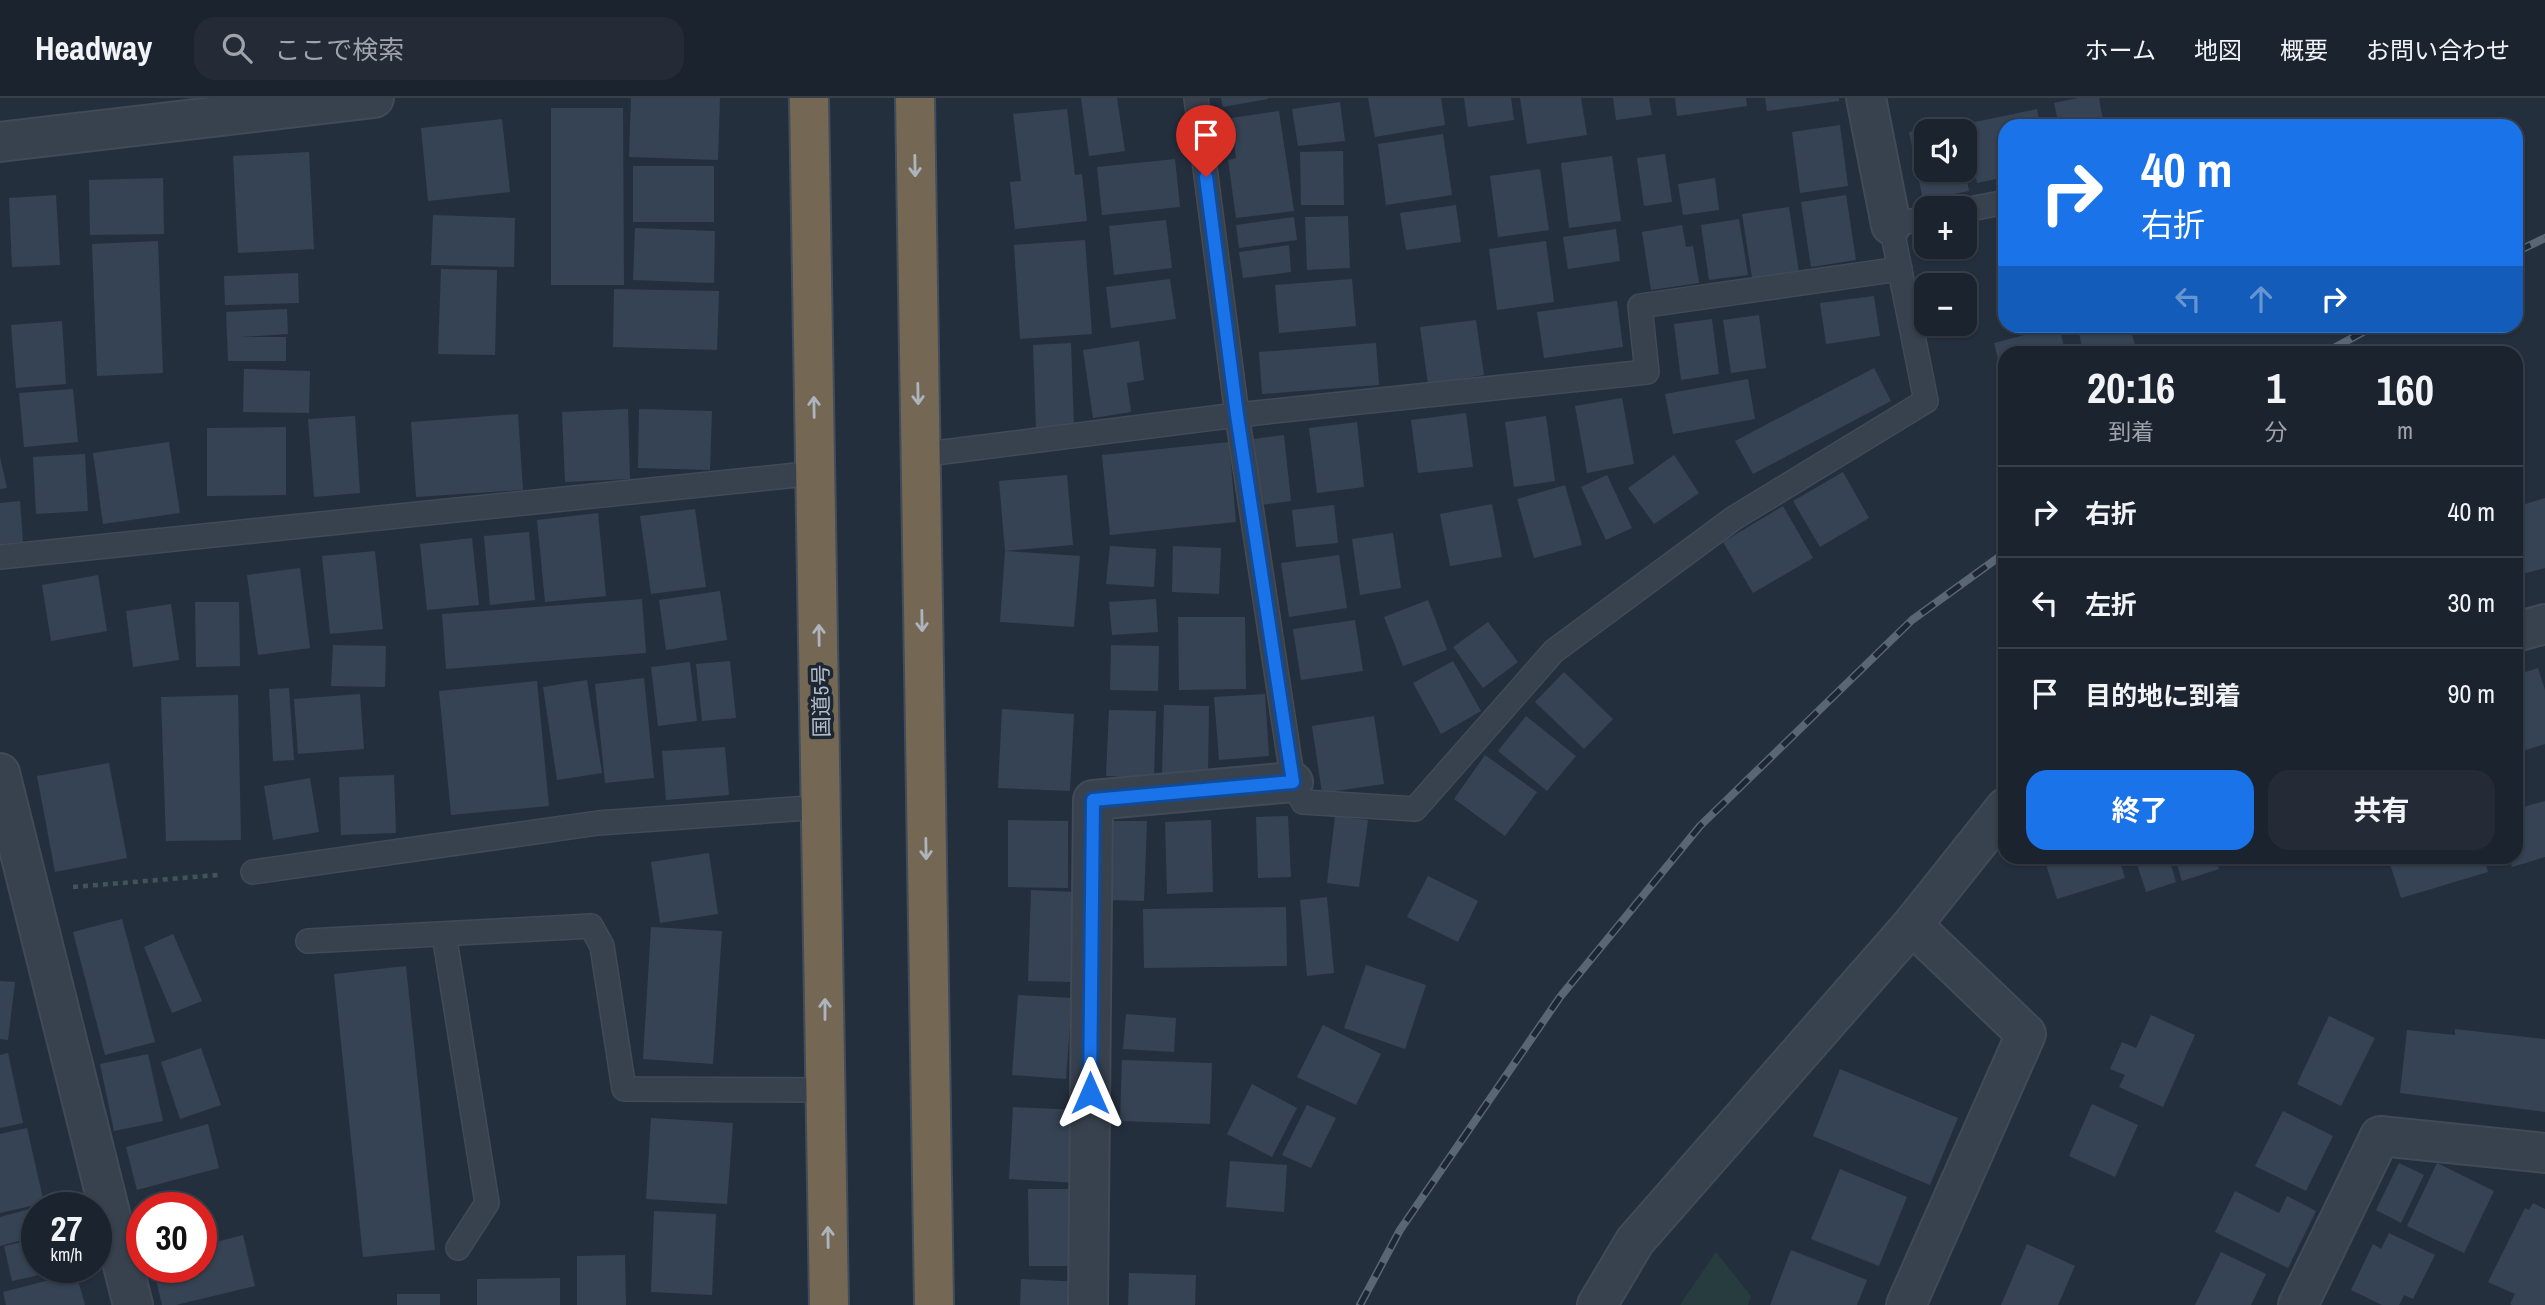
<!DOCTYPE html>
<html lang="ja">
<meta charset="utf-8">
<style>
:root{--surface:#1b232e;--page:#242b36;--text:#f1f3f6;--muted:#a0a4aa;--line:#39404a;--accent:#1a73e8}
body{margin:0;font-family:"Archivo Narrow","Noto Sans JP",sans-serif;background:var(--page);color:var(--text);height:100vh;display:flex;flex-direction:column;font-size:26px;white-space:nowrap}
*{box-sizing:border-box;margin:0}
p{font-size:23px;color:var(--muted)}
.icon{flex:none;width:38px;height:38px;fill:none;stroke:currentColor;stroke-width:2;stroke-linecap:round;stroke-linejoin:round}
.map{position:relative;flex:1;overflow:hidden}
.side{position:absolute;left:1998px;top:248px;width:525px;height:518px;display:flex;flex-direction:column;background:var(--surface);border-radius:21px;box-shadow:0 2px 5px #0004,0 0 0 2px var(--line)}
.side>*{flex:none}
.hud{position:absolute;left:1998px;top:21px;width:525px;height:214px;border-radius:21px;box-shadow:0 2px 5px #0004,0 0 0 2px var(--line);background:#1a73e8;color:#fff;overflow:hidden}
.controls{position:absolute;left:1914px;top:21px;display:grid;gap:14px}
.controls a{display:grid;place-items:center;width:63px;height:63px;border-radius:14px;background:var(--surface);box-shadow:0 2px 5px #0004,0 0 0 2px var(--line);font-size:35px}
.speed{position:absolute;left:21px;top:1094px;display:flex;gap:14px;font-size:35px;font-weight:700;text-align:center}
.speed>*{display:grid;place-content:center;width:91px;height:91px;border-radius:50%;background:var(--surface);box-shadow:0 2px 5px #0004,0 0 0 2px var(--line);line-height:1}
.speed small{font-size:18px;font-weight:400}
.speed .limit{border:10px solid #d22;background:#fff;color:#111}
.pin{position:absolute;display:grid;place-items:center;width:60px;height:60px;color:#fff;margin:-72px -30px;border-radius:50% 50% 50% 0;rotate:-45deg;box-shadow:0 0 7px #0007}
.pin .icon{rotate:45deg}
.me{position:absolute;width:77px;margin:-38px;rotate:0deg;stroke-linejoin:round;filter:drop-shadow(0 0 5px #0008)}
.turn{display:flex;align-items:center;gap:24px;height:147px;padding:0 28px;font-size:32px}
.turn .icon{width:91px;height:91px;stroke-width:2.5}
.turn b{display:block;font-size:49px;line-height:60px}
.lanes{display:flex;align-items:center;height:66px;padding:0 28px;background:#0003;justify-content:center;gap:35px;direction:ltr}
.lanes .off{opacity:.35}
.eta{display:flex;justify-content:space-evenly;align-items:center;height:119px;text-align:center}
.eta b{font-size:42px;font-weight:700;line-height:49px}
.cta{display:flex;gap:14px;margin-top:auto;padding:14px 28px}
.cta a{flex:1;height:80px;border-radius:21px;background:var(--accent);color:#fff;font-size:28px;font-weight:700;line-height:80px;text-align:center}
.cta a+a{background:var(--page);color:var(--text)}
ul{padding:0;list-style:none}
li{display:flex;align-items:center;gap:21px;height:91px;padding:0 28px;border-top:2px solid var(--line)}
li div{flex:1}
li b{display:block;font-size:26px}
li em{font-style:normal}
header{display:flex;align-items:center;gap:42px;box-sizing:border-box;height:98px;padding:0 35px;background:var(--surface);border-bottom:2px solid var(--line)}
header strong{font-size:33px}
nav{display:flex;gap:38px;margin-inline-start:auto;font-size:24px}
.search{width:490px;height:63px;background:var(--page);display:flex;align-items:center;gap:18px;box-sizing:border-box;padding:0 24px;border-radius:21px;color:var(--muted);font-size:26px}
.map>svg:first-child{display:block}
</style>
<header>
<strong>Headway</strong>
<div class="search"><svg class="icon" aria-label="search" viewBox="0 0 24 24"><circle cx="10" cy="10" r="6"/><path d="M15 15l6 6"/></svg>ここで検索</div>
<nav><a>ホーム</a><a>地図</a><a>概要</a><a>お問い合わせ</a></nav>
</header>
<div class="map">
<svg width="2545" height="1207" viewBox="0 0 2545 1207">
<rect width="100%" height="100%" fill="#242f3e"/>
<path fill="#263c3f" d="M1716,1154L1751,1198L1748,1207H1680Z"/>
<g fill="#364354">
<path d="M631,0H720L718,62L629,59Z"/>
<path d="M1081,0H1117L1125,53L1089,58Z"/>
<path d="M1221,0H1268V1L1223,9Z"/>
<path d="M1368,0H1441L1445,27L1375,39Z"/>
<path d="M1464,0H1511L1514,22L1468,29Z"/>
<path d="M1520,0H1581L1587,37L1527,46Z"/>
<path d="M1613,0H1649L1652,17L1616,22Z"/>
<path d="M1675,0H1746L1747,8L1677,18Z"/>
<path d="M1765,0H1839V3L1767,13Z"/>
<path d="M2078,0H2099L2104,28H2059L2054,5Z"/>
<path d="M1340,4L1345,43L1298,48L1292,11Z"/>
<path d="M551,10H623L624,187H551Z"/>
<path d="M1067,11L1075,77L1082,76L1087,123L1015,131L1010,84L1021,83L1013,16Z"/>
<path d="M2037,11L2040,28H2006V79L1977,85L1965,26Z"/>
<path d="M1279,13L1294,113L1236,120L1228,62L1236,60L1231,20Z"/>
<path d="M502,21L510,94L428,103L421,30Z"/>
<path d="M1955,25L1957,33H1927V72H1965L1969,93L1923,102L1909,34Z"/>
<path d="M1840,27L1848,88L1800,95L1792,34Z"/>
<path d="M1443,36L1452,97L1386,107L1378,46Z"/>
<path d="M1343,53L1344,107H1301L1300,54Z"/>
<path d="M309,54L314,151L238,155L233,58Z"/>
<path d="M1665,56L1672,104L1644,108L1637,60Z"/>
<path d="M1612,58L1621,123L1569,130L1561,65Z"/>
<path d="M1175,61L1180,109L1102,117L1097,69Z"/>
<rect x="633" y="68" width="81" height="56"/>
<path d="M1540,71L1549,132L1498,139L1490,78Z"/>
<path d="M163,80L164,136L90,137L89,82Z"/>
<path d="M1715,80L1719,112L1683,117L1678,86Z"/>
<path d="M56,97L60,167L12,169L9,100Z"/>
<path d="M1846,97L1856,162L1811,169L1801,104Z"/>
<path d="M1456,107L1461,144L1406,152L1400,115Z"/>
<path d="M1789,109L1799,174L1752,180L1742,116Z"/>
<path d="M433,117L515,120L514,169L431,167Z"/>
<path d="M1348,118L1350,170L1307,172L1305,119Z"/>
<path d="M1294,119L1297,142L1239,150L1236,127Z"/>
<path d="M1739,121L1748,177L1709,182L1701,127Z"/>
<path d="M1166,122L1172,170L1114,177L1109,128Z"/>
<path d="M1682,127L1686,149L1693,148L1699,185L1651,192L1642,134Z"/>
<path d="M635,130L715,133L714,185L633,182Z"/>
<path d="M1616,131L1620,163L1568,171L1563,139Z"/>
<path d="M1085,142L1092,236L1020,241L1014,147Z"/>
<path d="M158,143L163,275L97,278L92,146Z"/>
<path d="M1546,143L1554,204L1497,212L1489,151Z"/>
<path d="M1289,147L1291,174L1243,180L1239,154Z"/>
<path d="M441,171L497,172L495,257L438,256Z"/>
<path d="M298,175L299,205L225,207L224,178Z"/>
<path d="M1170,181L1176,221L1111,230L1106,189Z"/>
<path d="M1352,181L1356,228L1279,235L1275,187Z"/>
<path d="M614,191L719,193L717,252L613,249Z"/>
<path d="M1874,198L1880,238L1826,246L1820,205Z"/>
<path d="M1617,203L1623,249L1544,260L1537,214Z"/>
<path d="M287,211L288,236L241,239H286V263H228L226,214Z"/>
<path d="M1759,217L1766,270L1731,275L1723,222Z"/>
<path d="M1712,221L1719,276L1681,282L1674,226Z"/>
<path d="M1476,222L1484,277L1428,286L1420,229Z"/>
<path d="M62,223L66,286L16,290L11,227Z"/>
<path d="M2059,228L2066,256H2006L2005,288L1994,245Z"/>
<path d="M2077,228H2130L2137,256H2084Z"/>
<path d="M1139,243L1144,282L1127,285L1131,314L1093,320L1083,252Z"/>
<path d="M1071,245L1074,330L1036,331L1033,247Z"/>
<path d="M1376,245L1379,287L1262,296L1259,254Z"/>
<path d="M1874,270L1891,303L1753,376L1735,343Z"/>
<path d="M244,271L310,273L309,315L243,314Z"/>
<path d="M1748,281L1755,321L1673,336L1665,296Z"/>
<path d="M73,291L78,344L24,349L19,295Z"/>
<path d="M1622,300L1634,366L1587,375L1575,308Z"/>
<path d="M628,311L630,381L565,384L562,314Z"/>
<path d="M639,311L712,313L710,372L638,370Z"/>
<path d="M1466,315L1473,369L1418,375L1411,322Z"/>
<path d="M518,316L523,392L416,399L411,324Z"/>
<path d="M355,318L360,395L314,399L308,321Z"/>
<path d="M1546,318L1555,383L1514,389L1505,324Z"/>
<path d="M1357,324L1364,389L1317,395L1309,330Z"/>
<path d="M286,329V397L207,398V330Z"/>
<path d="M1284,337L1291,403L1261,407L1254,341Z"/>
<path d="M169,344L180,415L103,426L93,355Z"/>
<path d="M1229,344L1236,424L1110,437L1102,357Z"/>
<path d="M85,356L88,413L36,416L33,359Z"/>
<path d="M1674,357L1699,395L1654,426L1628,390Z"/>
<path d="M0,359L7,390L0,391Z"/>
<path d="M1843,374L1869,420L1820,449L1793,403Z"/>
<path d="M1067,377L1073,447L1005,453L999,383Z"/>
<path d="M1607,377L1632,430L1606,442L1581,389Z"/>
<path d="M1565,387L1582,447L1534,460L1517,401Z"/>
<path d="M2545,400V470L2516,478V409Z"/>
<path d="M20,403L23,444L0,446V405Z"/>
<path d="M1492,406L1502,459L1450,468L1440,416Z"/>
<path d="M1334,407L1338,445L1296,449L1292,412Z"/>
<path d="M1783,408L1813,460L1753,495L1723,444Z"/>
<path d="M695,411L706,489L651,496L640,418Z"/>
<path d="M598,415L606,498L545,504L537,422Z"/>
<path d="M529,434L535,502L490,507L484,438Z"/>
<path d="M1393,435L1401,490L1360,497L1352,441Z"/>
<path d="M472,440L479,507L427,512L420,446Z"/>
<path d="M1110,448L1156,451L1154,489L1106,486Z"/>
<path d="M1173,448L1221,450L1219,496L1172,494Z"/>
<path d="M375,453L383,531L330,536L322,458Z"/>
<path d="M1005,453L1080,458L1074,529L1000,524Z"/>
<path d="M1339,457L1347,510L1289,519L1281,465Z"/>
<path d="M300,470L310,550L258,557L247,477Z"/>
<path d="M98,477L107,533L51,543L42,487Z"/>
<path d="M720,493L727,542L666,552L659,502Z"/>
<path d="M642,501L646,555L446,571L442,516Z"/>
<path d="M1156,501L1158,534L1112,537L1109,504Z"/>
<path d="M1428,502L1447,552L1403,568L1384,519Z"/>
<path d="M195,504H239L240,568L196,569Z"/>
<path d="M171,506L179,562L133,569L126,513Z"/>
<path d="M1178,519H1245L1246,591L1179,592Z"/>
<path d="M1355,522L1363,573L1301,582L1293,531Z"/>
<path d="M1488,524L1518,564L1483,590L1453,549Z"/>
<path d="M333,547L386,548L385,589L331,588Z"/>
<path d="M1111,547L1159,548L1158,593L1110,592Z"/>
<path d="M730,563L736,620L702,623L696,566Z"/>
<path d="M1453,563L1481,613L1441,636L1413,585Z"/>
<path d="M690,564L697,623L658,628L651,569Z"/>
<path d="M2538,570L2545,592V646L2516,655V577Z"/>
<path d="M1564,574L1613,621L1584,651L1535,604Z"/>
<path d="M644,580L654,680L605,685L595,586Z"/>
<path d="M587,582L602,675L557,682L543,589Z"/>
<path d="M537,583L549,708L451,717L439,593Z"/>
<path d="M289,590L294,662L273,663L269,591Z"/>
<path d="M360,596L364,651L298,656L294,601Z"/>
<path d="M1265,596L1269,658L1219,662L1214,599Z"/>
<path d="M238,597L241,742L166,743L161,599Z"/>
<path d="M1164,607L1209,608L1208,675H1162Z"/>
<path d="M1002,611L1074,616L1070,693L998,690Z"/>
<path d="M1109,612L1156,613L1154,680L1106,678Z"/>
<path d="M1374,618L1384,686L1322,695L1312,628Z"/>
<path d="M1526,618L1576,658L1547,693L1498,653Z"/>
<path d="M725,649L729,697L666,702L662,653Z"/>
<path d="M1485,657L1537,694L1505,738L1454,701Z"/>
<path d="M109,665L127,760L55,774L37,678Z"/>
<path d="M394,677L396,735L341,737L339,679Z"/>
<path d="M310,680L319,734L273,742L264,688Z"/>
<path d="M2545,703V759L2512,769L2509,760H2516V711Z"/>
<path d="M1288,718L1291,779L1258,780L1256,719Z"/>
<path d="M1335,718L1368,722L1359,789L1327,785Z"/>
<path d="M1008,722L1068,723V790L1008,789Z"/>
<path d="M1211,722L1213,794L1167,796L1165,724Z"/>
<path d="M1113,723H1147L1144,803L1110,802Z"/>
<path d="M709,755L718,816L660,825L651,764Z"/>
<path d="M2044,760H2119L2125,780L2057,801Z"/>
<path d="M2135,760H2169L2176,784L2146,794Z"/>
<path d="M2175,760H2216L2219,771L2182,783Z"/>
<path d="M2225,760H2248L2227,767Z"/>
<path d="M2388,760H2484L2488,774L2401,800Z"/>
<path d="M1428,778L1478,803L1458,844L1407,819Z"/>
<path d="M1031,792L1075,794L1072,884L1028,883Z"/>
<path d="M1327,799L1334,875L1307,878L1300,802Z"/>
<path d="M1286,809L1287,868L1144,870L1143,811Z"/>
<path d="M122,821L155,944L105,957L73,834Z"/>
<path d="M651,829L722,833L713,966L643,961Z"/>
<path d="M173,836L202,903L172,915L144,849Z"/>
<path d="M1366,867L1426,887L1405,951L1344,930Z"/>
<path d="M406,868L435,1152L363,1159L334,876Z"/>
<path d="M0,883L15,884L8,942L0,941Z"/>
<path d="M1018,897L1072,900L1066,981L1012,977Z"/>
<path d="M1126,916L1176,920L1174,954L1123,951Z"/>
<path d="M2151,917L2195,937L2163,1009L2119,989L2125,977L2110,971L2122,944L2136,950Z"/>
<path d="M2329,918L2375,940L2341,1008L2297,986Z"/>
<path d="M1323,927L1381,956L1356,1007L1297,979Z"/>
<path d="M2455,931L2545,941V1014L2400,995L2407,932L2455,937Z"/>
<path d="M201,950L221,1007L180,1021L161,964Z"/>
<path d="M8,955L23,1025L0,1030V957Z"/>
<path d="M148,956L163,1023L114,1033L100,966Z"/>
<path d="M1122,962L1212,965L1210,1026L1120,1023Z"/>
<path d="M1840,971L1958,1020L1930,1087L1813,1038Z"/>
<path d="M1252,986L1297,1010L1272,1059L1227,1036Z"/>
<path d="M2092,1006L2138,1027L2115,1079L2069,1058Z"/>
<path d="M1307,1007L1336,1020L1311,1070L1282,1057Z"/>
<path d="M1013,1009L1081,1012L1078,1085L1009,1081Z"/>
<path d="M2283,1013L2333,1038L2306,1093L2255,1068Z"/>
<path d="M651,1020L733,1025L727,1106L646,1101Z"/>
<path d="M208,1026L219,1070L137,1092L126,1049Z"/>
<path d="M27,1030L44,1105L0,1115V1036Z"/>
<path d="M1230,1063L1287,1067L1284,1114L1226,1109Z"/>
<path d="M2399,1065L2424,1077L2401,1125L2376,1112Z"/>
<path d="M2437,1065L2494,1093L2464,1155L2407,1128Z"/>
<path d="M1840,1071L1907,1099L1879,1168L1811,1141Z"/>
<path d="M1028,1091H1078V1168H1029Z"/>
<path d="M2235,1093L2279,1115L2287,1098L2316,1113L2288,1170L2215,1134Z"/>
<path d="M2533,1105L2545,1111V1207H2512L2510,1206L2515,1196L2488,1184L2525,1110L2529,1112Z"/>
<path d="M37,1109V1138L0,1148V1119Z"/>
<path d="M654,1113L716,1116L712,1197L651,1194Z"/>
<path d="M2389,1135L2435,1157L2413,1201L2404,1197L2399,1207H2382L2351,1192L2373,1146L2381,1151Z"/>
<path d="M243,1137L255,1188L176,1207H162L153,1169H201V1148Z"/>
<path d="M37,1141V1169L71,1170L12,1183L4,1148Z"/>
<path d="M2027,1146L2075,1168L2058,1207H2001Z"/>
<path d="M1791,1152L1867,1182L1857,1207H1770Z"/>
<path d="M2221,1154L2266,1176L2251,1207H2195Z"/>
<path d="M625,1157L626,1207H577V1158Z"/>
<path d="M76,1175L85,1207H6L3,1194Z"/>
<path d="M1129,1175L1196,1177L1195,1207H1128Z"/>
<path d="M560,1180V1207H477V1181Z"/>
<path d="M1021,1181L1082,1184L1081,1207H1020Z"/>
<rect x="397" y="1196" width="43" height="11"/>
</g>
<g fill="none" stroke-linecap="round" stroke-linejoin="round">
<defs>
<g id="lane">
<path d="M1196,0L1237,317L1293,684L1303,704L1415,711L1554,553L1734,420L1926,303L1891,127L1927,120"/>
<path d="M1965,112L2006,104"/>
<path d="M919,357L1237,317L1647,274L1640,208L1900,171"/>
<path d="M0,459L816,375"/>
<path d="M253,774L598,725L823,709"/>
<path d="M444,836L487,1105L458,1150"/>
<path d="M308,843L591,828L602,848L624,991L824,992"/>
</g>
<g id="street">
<path d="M1866,0L1891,127"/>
<path d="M0,44L374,0"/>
<path d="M2516,534L2545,526"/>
<path d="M0,675L133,1207"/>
<path d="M1088,1207L1093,702L1293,684"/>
<path d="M1597,1207L1635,1143L1912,827L2006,709"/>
<path d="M1906,1207L2026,936L1912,827"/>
<path d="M2298,1207L2380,1038L2545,1055"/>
</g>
<g id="highway">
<path d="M809,0L829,1207"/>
<path d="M915,0L934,1207"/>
</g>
</defs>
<use href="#lane" stroke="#414a57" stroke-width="26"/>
<use href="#street" stroke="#414a57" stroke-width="42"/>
<use href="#highway" stroke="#434c59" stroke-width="42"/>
<path stroke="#3f5557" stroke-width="4.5" stroke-dasharray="5 5" stroke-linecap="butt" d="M73,789L218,777"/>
<use href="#lane" stroke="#38414e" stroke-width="23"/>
<use href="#street" stroke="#38414e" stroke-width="38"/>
<use href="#highway" stroke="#746855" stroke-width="38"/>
<defs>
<g id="rail">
<path d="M2516,154L2545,140"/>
<path d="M2323,256L2374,228"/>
<path d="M1360,1207L1400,1132L1560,899L1700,728L1912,522L2006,454"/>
</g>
</defs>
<use href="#rail" stroke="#5a6575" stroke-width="8"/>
<use href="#rail" stroke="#1d2633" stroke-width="5" stroke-dasharray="16" stroke-linecap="butt"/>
</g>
<defs><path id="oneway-shaft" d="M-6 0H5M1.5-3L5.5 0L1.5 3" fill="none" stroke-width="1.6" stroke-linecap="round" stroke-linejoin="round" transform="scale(1.75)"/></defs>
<g stroke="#aeb4bd">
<use href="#oneway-shaft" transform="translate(915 68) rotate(89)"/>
<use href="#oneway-shaft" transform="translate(918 296) rotate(89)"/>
<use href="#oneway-shaft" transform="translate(814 309) rotate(-91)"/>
<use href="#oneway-shaft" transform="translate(922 523) rotate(89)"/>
<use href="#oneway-shaft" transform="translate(819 537) rotate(-91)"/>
<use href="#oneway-shaft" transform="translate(926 751) rotate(89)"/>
<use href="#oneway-shaft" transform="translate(825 911) rotate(-90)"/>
<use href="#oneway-shaft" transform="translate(828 1139) rotate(-91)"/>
</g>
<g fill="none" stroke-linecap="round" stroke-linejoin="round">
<defs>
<path id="route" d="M1090,995L1093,702L1293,684L1237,317L1206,79"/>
</defs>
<use href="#route" stroke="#114b97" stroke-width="18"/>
<use href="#route" stroke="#1a73e8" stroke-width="12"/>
</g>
<g text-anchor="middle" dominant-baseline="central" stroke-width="7" stroke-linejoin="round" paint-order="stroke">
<g font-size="21" fill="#b4bcc9" stroke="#1d2633">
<text transform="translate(821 603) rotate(-91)">国道5号</text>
</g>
</g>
</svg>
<div class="controls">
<a><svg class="icon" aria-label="sound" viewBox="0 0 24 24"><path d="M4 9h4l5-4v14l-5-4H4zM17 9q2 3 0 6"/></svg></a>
<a>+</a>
<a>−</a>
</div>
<div class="speed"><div>27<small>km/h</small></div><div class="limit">30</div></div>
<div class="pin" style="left:1206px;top:79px;background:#d93025"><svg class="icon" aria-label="arrive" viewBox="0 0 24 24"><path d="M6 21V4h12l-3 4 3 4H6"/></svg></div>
<svg class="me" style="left:1090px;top:995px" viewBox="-20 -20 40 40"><path d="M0-17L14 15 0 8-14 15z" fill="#1a73e8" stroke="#fff" stroke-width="4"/></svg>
<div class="hud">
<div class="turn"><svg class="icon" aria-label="right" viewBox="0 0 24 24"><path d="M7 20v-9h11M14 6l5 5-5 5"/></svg><div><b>40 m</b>右折</div></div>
<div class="lanes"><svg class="icon off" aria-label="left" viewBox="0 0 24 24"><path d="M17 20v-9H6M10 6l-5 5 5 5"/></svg><svg class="icon off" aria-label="ahead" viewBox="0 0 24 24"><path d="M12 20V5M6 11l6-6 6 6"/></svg><svg class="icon" aria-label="right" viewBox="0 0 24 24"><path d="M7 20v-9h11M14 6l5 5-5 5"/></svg></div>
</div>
<section class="side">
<div class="eta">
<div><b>20:16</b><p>到着</p></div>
<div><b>1</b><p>分</p></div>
<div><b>160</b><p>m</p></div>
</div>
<ul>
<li><svg class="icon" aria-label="right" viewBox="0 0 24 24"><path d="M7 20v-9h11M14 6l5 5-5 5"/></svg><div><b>右折</b></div><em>40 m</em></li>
<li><svg class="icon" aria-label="left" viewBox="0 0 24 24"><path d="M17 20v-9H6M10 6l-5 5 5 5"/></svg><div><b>左折</b></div><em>30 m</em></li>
<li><svg class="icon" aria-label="arrive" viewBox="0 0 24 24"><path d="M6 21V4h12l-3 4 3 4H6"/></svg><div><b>目的地に到着</b></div><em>90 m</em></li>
</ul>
<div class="cta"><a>終了</a><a>共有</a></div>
</section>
</div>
